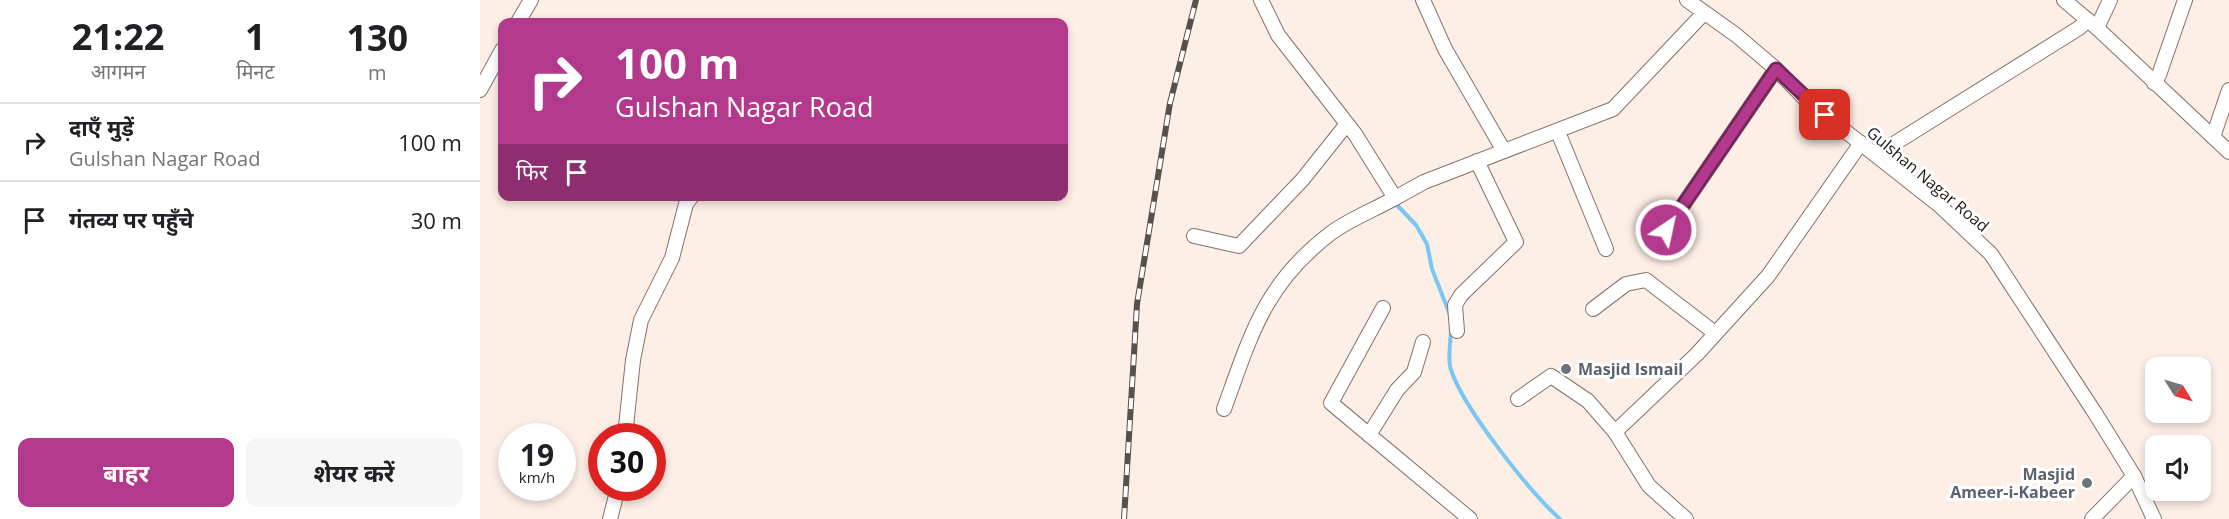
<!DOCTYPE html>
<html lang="hi">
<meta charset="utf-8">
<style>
:root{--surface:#fff;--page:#f6f6f6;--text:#202124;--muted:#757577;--line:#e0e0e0;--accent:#b2398c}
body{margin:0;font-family:"Open Sans","Noto Sans Devanagari",sans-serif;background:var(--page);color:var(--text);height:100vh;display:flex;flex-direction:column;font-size:22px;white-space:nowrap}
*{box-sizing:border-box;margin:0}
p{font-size:20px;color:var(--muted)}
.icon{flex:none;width:33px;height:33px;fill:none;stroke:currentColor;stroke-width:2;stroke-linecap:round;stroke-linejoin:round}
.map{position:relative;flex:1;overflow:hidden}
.panel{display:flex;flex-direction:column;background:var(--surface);width:480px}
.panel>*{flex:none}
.top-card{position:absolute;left:18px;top:18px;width:570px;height:183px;border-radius:12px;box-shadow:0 3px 9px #0003;background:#b2398c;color:#fff;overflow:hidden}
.needle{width:39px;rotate:127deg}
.buttons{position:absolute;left:1665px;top:357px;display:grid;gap:12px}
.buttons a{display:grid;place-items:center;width:66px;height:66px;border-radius:12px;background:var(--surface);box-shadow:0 3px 9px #0003;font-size:30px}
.speed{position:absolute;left:18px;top:423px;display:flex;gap:12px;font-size:30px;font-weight:700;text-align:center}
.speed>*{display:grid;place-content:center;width:78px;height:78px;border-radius:50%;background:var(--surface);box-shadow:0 3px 9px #0003;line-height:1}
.speed small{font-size:15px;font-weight:400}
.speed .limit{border:9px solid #d22;background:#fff;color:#111}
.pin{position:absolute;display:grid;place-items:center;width:51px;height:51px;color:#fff;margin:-26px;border-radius:12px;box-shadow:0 3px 9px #0006}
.me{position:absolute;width:66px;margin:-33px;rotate:34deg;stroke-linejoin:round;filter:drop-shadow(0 0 4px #0008)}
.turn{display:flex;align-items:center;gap:21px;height:126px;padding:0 18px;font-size:27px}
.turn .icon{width:78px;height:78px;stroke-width:2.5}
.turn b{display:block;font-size:42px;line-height:51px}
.then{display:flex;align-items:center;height:57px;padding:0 18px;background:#0003;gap:12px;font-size:22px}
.eta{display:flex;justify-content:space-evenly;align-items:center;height:102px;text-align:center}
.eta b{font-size:36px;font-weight:700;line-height:42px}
.button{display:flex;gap:12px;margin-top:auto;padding:12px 18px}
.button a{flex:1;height:69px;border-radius:12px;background:var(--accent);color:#fff;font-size:24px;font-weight:700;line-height:69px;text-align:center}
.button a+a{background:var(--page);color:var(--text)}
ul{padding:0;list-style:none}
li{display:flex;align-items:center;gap:18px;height:78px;padding:0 18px;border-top:2px solid var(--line)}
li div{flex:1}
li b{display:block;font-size:22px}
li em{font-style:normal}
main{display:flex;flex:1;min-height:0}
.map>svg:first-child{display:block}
</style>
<main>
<section class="panel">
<div class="eta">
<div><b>21:22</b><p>आगमन</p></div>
<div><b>1</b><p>मिनट</p></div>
<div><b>130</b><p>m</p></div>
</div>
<ul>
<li><svg class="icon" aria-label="right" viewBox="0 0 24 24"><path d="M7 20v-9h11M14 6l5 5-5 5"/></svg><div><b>दाएँ मुड़ें</b><p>Gulshan Nagar Road</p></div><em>100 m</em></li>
<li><svg class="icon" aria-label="arrive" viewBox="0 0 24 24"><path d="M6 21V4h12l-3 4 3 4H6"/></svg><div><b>गंतव्य पर पहुँचे</b></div><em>30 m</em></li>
</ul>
<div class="button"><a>बाहर</a><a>शेयर करें</a></div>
</section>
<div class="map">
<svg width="1749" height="519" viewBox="0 0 1749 519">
<rect width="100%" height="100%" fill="#fdeee6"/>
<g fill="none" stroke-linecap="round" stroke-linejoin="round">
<g stroke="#7ac8f1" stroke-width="4">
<path d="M915,203L936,225L947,244L952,269L970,315"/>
<path d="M971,329C971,341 967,359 971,370C984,409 1049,491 1080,519"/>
</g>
<defs>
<g id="minor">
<path d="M943,0L965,49L1024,151"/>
<path d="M1207,0L1256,35L1296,69L1327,101L1459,205L1511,254L1615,413L1654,476L1674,519"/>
<path d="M1584,0L1617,28L1749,152"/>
<path d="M38,22L51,0"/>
<path d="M1617,28L1630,0"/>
<path d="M1674,83L1679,75L1705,0"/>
<path d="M0,90L22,50"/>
<path d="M1078,132L1126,249"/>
<path d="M1733,137L1749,90"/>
<path d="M1396,155L1599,28L1608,20"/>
<path d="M915,198L944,182L1133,109L1224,13"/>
<path d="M1186,230L1296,69"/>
<path d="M714,236L759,246L823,179L866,125"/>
<path d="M903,308L851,403L990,519"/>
<path d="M1113,309L1146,284L1166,280L1235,333"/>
<path d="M977,331L975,305L981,295L1036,242L997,161"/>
<path d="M1038,399L1071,376L1108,401L1135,432"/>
<path d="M744,409C771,335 784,284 851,233C870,219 894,210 915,198L875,134L798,35L781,0"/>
<path d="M889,435L917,390L934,372L943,342"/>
<path d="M145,436L153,360L161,320L192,258L206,204L212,196"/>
<path d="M130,519L138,488"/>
<path d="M1206,519L1169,486L1135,432L1217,354L1288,276L1381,143"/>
<path d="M1612,519L1654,476"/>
</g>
</defs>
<use href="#minor" stroke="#837269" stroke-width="16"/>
<use href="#minor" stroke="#fff" stroke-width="14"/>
<defs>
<path id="rail" d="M644,519L657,304L690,103L716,0"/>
</defs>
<use href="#rail" stroke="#58504b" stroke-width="6"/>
<use href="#rail" stroke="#fff" stroke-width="4" stroke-dasharray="11" stroke-linecap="butt"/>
</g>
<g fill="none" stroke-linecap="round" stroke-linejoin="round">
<defs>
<path id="route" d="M1186,230L1296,69L1345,115"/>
</defs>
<use href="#route" stroke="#74255b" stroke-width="15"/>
<use href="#route" stroke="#b2398c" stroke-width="10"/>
</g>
<g fill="#6b7280" stroke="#fff" stroke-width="2">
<circle cx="1086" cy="369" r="6"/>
<circle cx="1607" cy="483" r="6"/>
</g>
<g text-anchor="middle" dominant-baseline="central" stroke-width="6" stroke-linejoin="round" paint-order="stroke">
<g font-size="16" fill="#1e1814" stroke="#fff">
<text transform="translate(1448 179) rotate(40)">Gulshan Nagar Road</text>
</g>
<g font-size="16" font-weight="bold" fill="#5b616d" stroke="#fff" text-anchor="start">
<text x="1098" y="369">Masjid Ismail</text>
<text x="1595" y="474" text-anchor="end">Masjid<tspan x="1595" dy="18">Ameer-i-Kabeer</tspan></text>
</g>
</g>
</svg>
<div class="buttons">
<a><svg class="needle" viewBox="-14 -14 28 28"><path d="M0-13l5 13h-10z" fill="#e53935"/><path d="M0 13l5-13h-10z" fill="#757577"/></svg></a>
<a><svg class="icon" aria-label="sound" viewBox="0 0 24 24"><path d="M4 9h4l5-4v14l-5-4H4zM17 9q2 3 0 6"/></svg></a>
</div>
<div class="speed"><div>19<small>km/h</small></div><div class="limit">30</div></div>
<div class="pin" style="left:1345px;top:115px;background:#d93025"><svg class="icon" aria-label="arrive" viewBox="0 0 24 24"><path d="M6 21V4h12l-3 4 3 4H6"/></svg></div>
<svg class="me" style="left:1186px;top:230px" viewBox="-20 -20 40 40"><circle r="17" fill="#b2398c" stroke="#fff" stroke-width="3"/><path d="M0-11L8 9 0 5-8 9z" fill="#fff"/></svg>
<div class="top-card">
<div class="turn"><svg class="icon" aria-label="right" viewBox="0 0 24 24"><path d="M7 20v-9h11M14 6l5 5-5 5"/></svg><div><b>100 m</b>Gulshan Nagar Road</div></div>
<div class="then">फिर<svg class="icon" aria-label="arrive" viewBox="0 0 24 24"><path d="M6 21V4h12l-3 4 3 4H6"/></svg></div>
</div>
</div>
</main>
